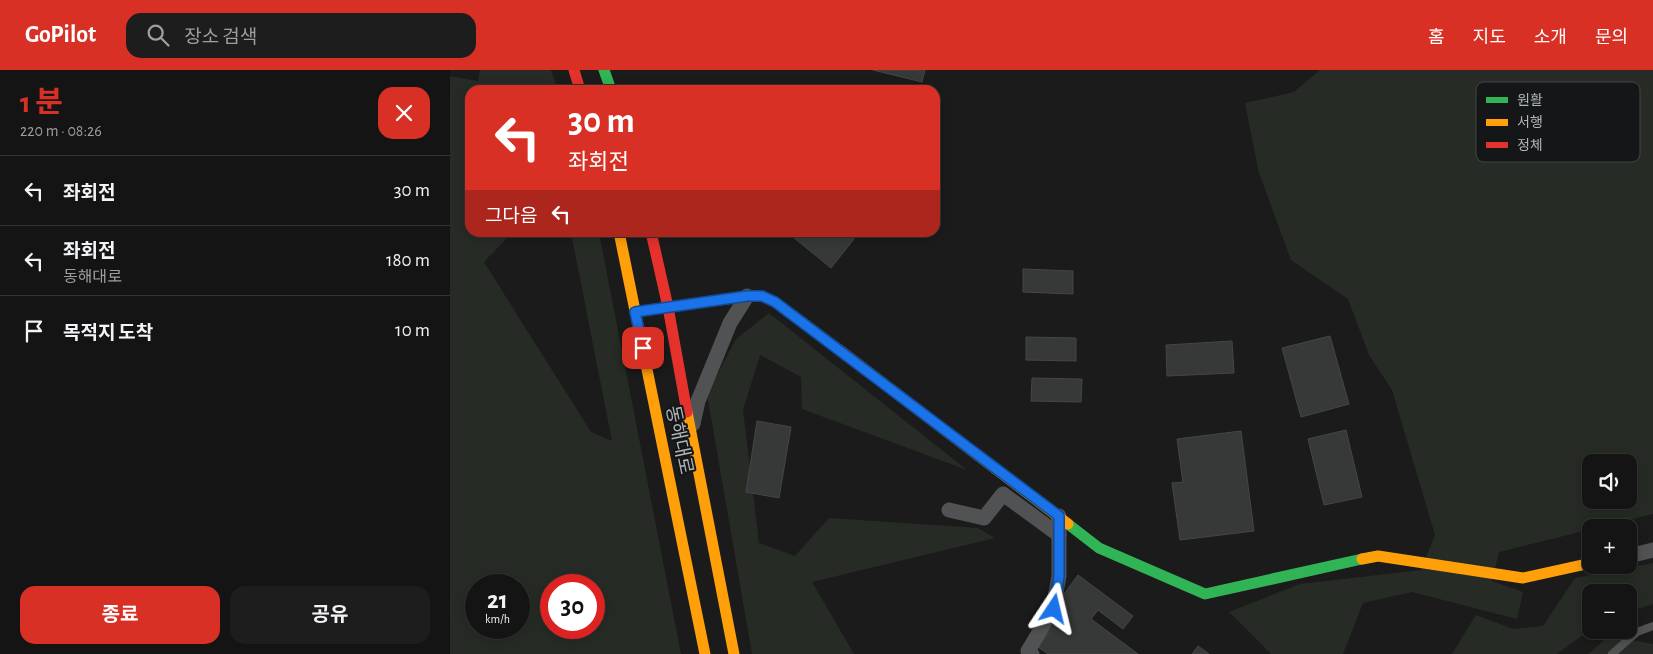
<!DOCTYPE html>
<html lang="ko">
<meta charset="utf-8">
<style>
:root{--surface:#141414;--page:#1d1d1d;--text:#f1f3f6;--muted:#9d9ea0;--line:#333334;--accent:#d93025}
body{margin:0;font-family:"Alegreya Sans","Noto Sans KR",sans-serif;background:var(--page);color:var(--text);height:100vh;display:flex;flex-direction:column;font-size:19px;white-space:nowrap}
*{box-sizing:border-box;margin:0}
p{font-size:16px;color:var(--muted)}
.icon{flex:none;width:28px;height:28px;fill:none;stroke:currentColor;stroke-width:2;stroke-linecap:round;stroke-linejoin:round}
.map{position:relative;flex:1;overflow:hidden}
.sheet{display:flex;flex-direction:column;background:var(--surface);width:450px}
.sheet>*{flex:none}
.hud{position:absolute;left:15px;top:15px;width:475px;height:152px;border-radius:15px;box-shadow:0 2px 12px #0003,0 0 0 1px var(--line);background:#d93025;color:#fff;overflow:hidden}
.fabs{position:absolute;left:1132px;top:384px;display:grid;gap:10px}
.fabs a{display:grid;place-items:center;width:55px;height:55px;border-radius:10px;background:var(--surface);box-shadow:0 2px 12px #0003,0 0 0 1px var(--line);font-size:25px}
.speed{position:absolute;left:15px;top:504px;display:flex;gap:10px;font-size:25px;font-weight:700;text-align:center}
.speed>*{display:grid;place-content:center;width:65px;height:65px;border-radius:50%;background:var(--surface);box-shadow:0 2px 12px #0003,0 0 0 1px var(--line);line-height:1}
.speed small{font-size:12px;font-weight:400}
.speed .limit{border:8px solid #d22;background:#fff;color:#111}
.pin{position:absolute;display:grid;place-items:center;width:42px;height:42px;color:#fff;margin:-21px;border-radius:10px;box-shadow:0 2px 8px #0006}
.me{position:absolute;width:55px;margin:-28px;rotate:10deg;stroke-linejoin:round;filter:drop-shadow(0 0 4px #0008)}
.turn{display:flex;align-items:center;gap:18px;height:105px;padding:0 20px;font-size:22px}
.turn .icon{width:65px;height:65px;stroke-width:2.5}
.turn b{display:block;font-size:35px;line-height:42px}
.then{display:flex;align-items:center;height:48px;padding:0 20px;background:#0003;gap:10px;font-size:19px}
.round{display:grid;place-items:center;flex:none;width:52px;height:52px;border-radius:15px;background:var(--page)}
.summary{display:flex;align-items:center;justify-content:space-between;height:85px;padding:0 20px}
h1{font-size:30px;font-weight:700;line-height:38px;color:var(--accent)}
.cta{display:flex;gap:10px;margin-top:auto;padding:10px 20px}
.cta a{flex:1;height:58px;border-radius:15px;background:var(--accent);color:#fff;font-size:20px;font-weight:700;line-height:58px;text-align:center}
.cta a+a{background:var(--page);color:var(--text)}
ul{padding:0;list-style:none}
li{display:flex;align-items:center;gap:15px;height:70px;padding:0 20px;border-top:1px solid var(--line)}
li div{flex:1}
li b{display:block;font-size:19px}
li em{font-style:normal}
header{display:flex;align-items:center;gap:30px;box-sizing:border-box;height:70px;padding:0 25px;background:var(--accent);color:#fff}
header strong{font-size:24px}
nav{display:flex;gap:28px;margin-inline-start:auto;font-size:18px}
.search{width:350px;height:45px;background:var(--page);display:flex;align-items:center;gap:12px;box-sizing:border-box;padding:0 18px;border-radius:15px;color:var(--muted);font-size:19px}
main{display:flex;flex:1;min-height:0}
.map>svg:first-child{display:block}
</style>
<header>
<strong>GoPilot</strong>
<div class="search"><svg class="icon" aria-label="search" viewBox="0 0 24 24"><circle cx="10" cy="10" r="6"/><path d="M15 15l6 6"/></svg>장소 검색</div>
<nav><a>홈</a><a>지도</a><a>소개</a><a>문의</a></nav>
</header>
<main>
<section class="sheet">
<div class="summary"><div><h1>1 분</h1><p>220 m · 08:26</p></div><a class="round" style="background:#d93025;color:#fff"><svg class="icon" aria-label="close" viewBox="0 0 24 24"><path d="M6 6l12 12M18 6L6 18"/></svg></a></div>
<ul>
<li><svg class="icon" aria-label="left" viewBox="0 0 24 24"><path d="M17 20v-9H6M10 6l-5 5 5 5"/></svg><div><b>좌회전</b></div><em>30 m</em></li>
<li><svg class="icon" aria-label="left" viewBox="0 0 24 24"><path d="M17 20v-9H6M10 6l-5 5 5 5"/></svg><div><b>좌회전</b><p>동해대로</p></div><em>180 m</em></li>
<li><svg class="icon" aria-label="arrive" viewBox="0 0 24 24"><path d="M6 21V4h12l-3 4 3 4H6"/></svg><div><b>목적지 도착</b></div><em>10 m</em></li>
</ul>
<div class="cta"><a>종료</a><a>공유</a></div>
</section>
<div class="map">
<svg width="1203" height="584" viewBox="0 0 1203 584">
<rect width="100%" height="100%" fill="#1b1b1b"/>
<g fill="#272b25" fill-rule="evenodd">
<path d="M30,0H101L108,20H20V162L62,163L34,192L141,362L162,371L121,163H149L231,584H0V6L28,11ZM26,515H69V558H26ZM101,515H144V558H101Z"/>
<path d="M870,0H1203V444L1049,482L1042,511L1073,522L1067,549L962,522L913,533L893,584H821L779,542L850,514L971,500L985,465L942,320L919,285L898,229L841,190L809,103L795,33L844,22ZM1141,392H1179V430H1141Z"/>
<path d="M319,243L517,400L352,339L351,307L310,285L293,340L309,473L345,486L379,448L528,458L545,468L362,512L404,584H302L257,324L286,269Z"/>
<path d="M1203,493V534L1179,542V522H1141V559L1107,584H1002L1026,545L1063,559L1093,556L1125,508Z"/>
<path d="M1159,566L1203,574V584H1138Z"/>
</g>
<g fill="#373838" stroke="#444647">
<path d="M423,0H475L472,12Z"/>
<path d="M337,162H395L404,169L381,198Z"/>
<path d="M573,199L623,201V224L573,222Z"/>
<path d="M880,266L899,334L851,347L832,278Z"/>
<path d="M576,267L626,268V291L576,290Z"/>
<path d="M782,271L784,303L717,306L716,275Z"/>
<path d="M582,308L632,309L631,332L581,331Z"/>
<path d="M307,351L341,357L329,428L296,422Z"/>
<path d="M896,360L912,427L874,435L858,369Z"/>
<path d="M791,361L804,461L730,470L722,413L733,412L727,369Z"/>
<path d="M628,505L683,546L673,559L648,540L641,549L688,584H598L588,577L617,537L609,531Z"/>
<path d="M748,576L759,584H742Z"/>
</g>
<g fill="none" stroke-linecap="round" stroke-linejoin="round">
<path stroke="#505254" stroke-width="8" d="M1162,584L1187,562L1203,556"/>
<g stroke="#505254" stroke-width="15">
<path d="M243,354L248,331L280,253L297,226"/>
<path d="M499,440L534,448L553,424L609,465"/>
<path d="M1179,486L1203,480"/>
<path d="M582,584L578,581L603,539L609,506V446"/>
</g>
<g stroke="#30b455" stroke-width="11">
<path d="M154,0L161,20"/>
<path d="M185,242L297,226H312L325,232L392,282"/>
<path d="M618,454L649,478L755,524L912,489"/>
</g>
<g stroke="#ff9f0a" stroke-width="11">
<path d="M169,162L255,584"/>
<path d="M392,282L618,454"/>
<path d="M237,342L284,584"/>
<path d="M912,489L928,486L1073,508L1141,493"/>
</g>
<g stroke="#e5322d" stroke-width="11">
<path d="M124,0L130,20"/>
<path d="M201,162L218,237L237,342"/>
</g>
</g>
<g fill="none" stroke-linecap="round" stroke-linejoin="round">
<defs>
<path id="route" d="M193,278L185,242L297,226H312L325,232L609,446V506L604,539"/>
</defs>
<use href="#route" stroke="#114b97" stroke-width="12"/>
<use href="#route" stroke="#1a73e8" stroke-width="9"/>
</g>
<g text-anchor="middle" dominant-baseline="central" stroke-width="4" stroke-linejoin="round" paint-order="stroke">
<g font-size="19" fill="#aeb7ba" stroke="#151617">
<text transform="translate(229 370) rotate(78)">동해대로</text>
</g>
</g>
<rect x="1026" y="12" width="164" height="80" rx="8" fill="#151617" stroke="#434648" stroke-width="1"/>
<rect x="1036" y="27" width="22" height="6" fill="#30b455"/>
<rect x="1036" y="49" width="22" height="7" fill="#ff9f0a"/>
<rect x="1036" y="72" width="22" height="6" fill="#e5322d"/>
<g font-size="14" fill="#aeb7ba">
<text x="1067" y="35">원활</text>
<text x="1067" y="57">서행</text>
<text x="1067" y="80">정체</text>
</g>
</svg>
<div class="fabs">
<a><svg class="icon" aria-label="sound" viewBox="0 0 24 24"><path d="M4 9h4l5-4v14l-5-4H4zM17 9q2 3 0 6"/></svg></a>
<a>+</a>
<a>−</a>
</div>
<div class="speed"><div>21<small>km/h</small></div><div class="limit">30</div></div>
<div class="pin" style="left:193px;top:278px;background:#d93025"><svg class="icon" aria-label="arrive" viewBox="0 0 24 24"><path d="M6 21V4h12l-3 4 3 4H6"/></svg></div>
<svg class="me" style="left:604px;top:539px" viewBox="-20 -20 40 40"><path d="M0-17L14 15 0 8-14 15z" fill="#1a73e8" stroke="#fff" stroke-width="4"/></svg>
<div class="hud">
<div class="turn"><svg class="icon" aria-label="left" viewBox="0 0 24 24"><path d="M17 20v-9H6M10 6l-5 5 5 5"/></svg><div><b>30 m</b>좌회전</div></div>
<div class="then">그다음<svg class="icon" aria-label="left" viewBox="0 0 24 24"><path d="M17 20v-9H6M10 6l-5 5 5 5"/></svg></div>
</div>
</div>
</main>
